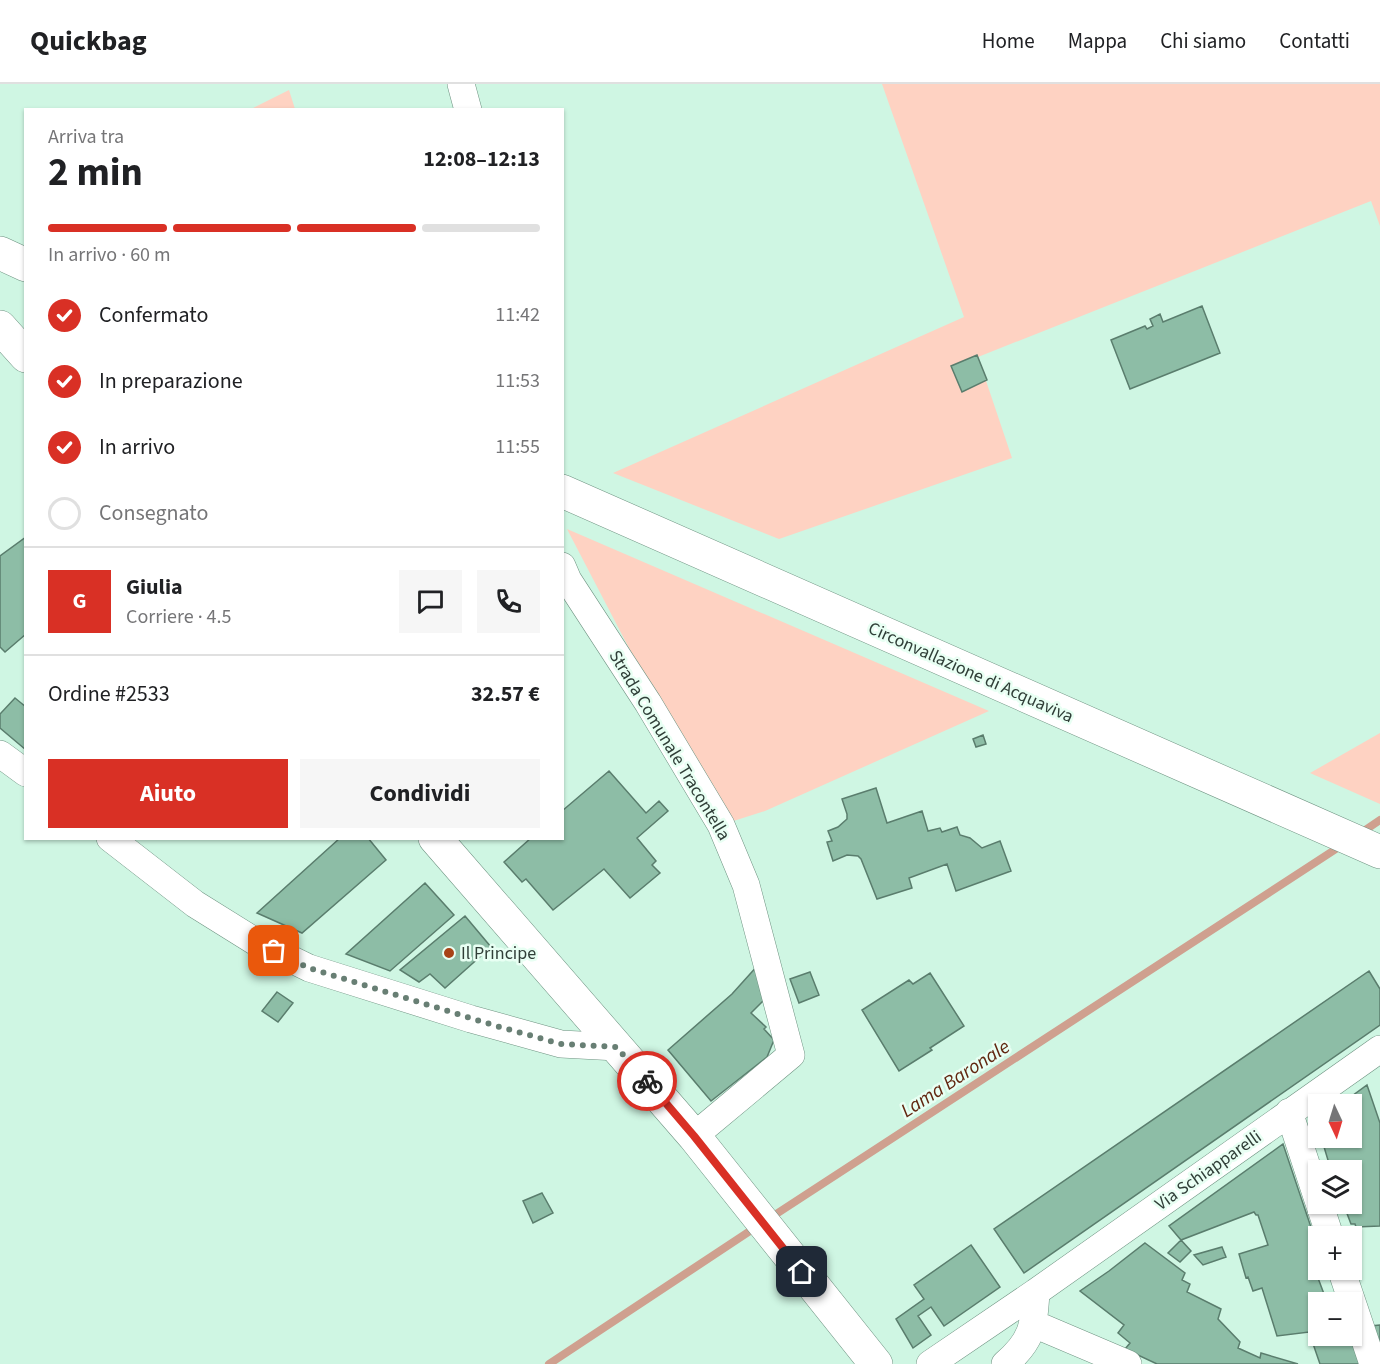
<!DOCTYPE html>
<html lang="it">
<head>
<meta charset="utf-8">
<style>
	:root { --surface:#fff; --page:#f6f6f6; --text:#202124; --muted:#757577; --line:#e0e0e0; --accent:#d93025 }
	body { margin:0; font-family:"Source Sans 3",sans-serif; background:var(--page); color:var(--text); height:100vh; display:flex; flex-direction:column; font-size:22px; white-space:nowrap }
	* { box-sizing:border-box; margin:0 }
	p { font-size:20px; color:var(--muted) }
	.icon { flex:none; width:33px; height:33px; fill:none; stroke:currentColor; stroke-width:2; stroke-linecap:round; stroke-linejoin:round }
	.map { position:relative; flex:1; overflow:hidden }
	.details { position:absolute; left:24px; top:24px; width:540px; height:732px; display:flex; flex-direction:column; background:var(--surface); border-radius:0px; box-shadow:0 2px 4px #0004 }
	.details>* { flex:none }
	.needle { width:39px; rotate:176deg }
	.controls { position:absolute; left:1308px; top:1010px; display:grid; gap:12px }
	.controls a { display:grid; place-items:center; width:54px; height:54px; border-radius:0px; background:var(--surface); box-shadow:0 2px 4px #0004; font-size:30px }
	.pin { position:absolute; display:grid; place-items:center; width:51px; height:51px; color:#fff; margin:-26px; border-radius:12px; box-shadow:0 3px 9px #0006 }
	.courier { position:absolute; display:grid; place-items:center; width:60px; height:60px; margin:-30px; border:4px solid #d93025; border-radius:50%; background:#fff; color:#222; box-shadow:0 2px 8px #0007 }
	.overview em { font-style:normal; font-weight:700 }
	.overview div { display:flex; flex-direction:column-reverse }
	.overview { display:flex; align-items:center; justify-content:space-between; height:102px; padding:0 24px }
	h1 { font-size:39px; font-weight:700; line-height:45px }
	.bar { display:grid; grid-template-columns:repeat(4,1fr); gap:9px 6px; align-content:center; height:72px; padding:0 24px }
	.bar i { height:8px; border-radius:4px; background:var(--line) }
	.bar .selected { background:var(--accent) }
	.bar p { grid-column:span 4 }
	.line { display:flex; align-items:center; gap:15px; padding:0 24px; border-top:2px solid var(--line) }
	.line div { flex:1 }
	.round { display:grid; place-items:center; flex:none; width:63px; height:63px; border-radius:0px; background:var(--page) }
	ol { padding:0 24px; list-style:none }
	li { display:flex; align-items:center; gap:18px; height:66px }
	li p { margin-inline-start:auto }
	li .icon { padding:6px; border-radius:50%; background:var(--accent); color:#fff; stroke-width:4 }
	li:last-child { color:var(--muted) }
	li i { width:33px; height:33px; border:3px solid var(--line); border-radius:50% }
	.button { display:flex; gap:12px; margin-top:auto; padding:12px 24px }
	.button a { flex:1; height:69px; border-radius:0px; background:var(--accent); color:#fff; font-size:24px; font-weight:700; line-height:69px; text-align:center }
	.button a+a { background:var(--page); color:var(--text) }
	header { display:flex; align-items:center; gap:36px; box-sizing:border-box; height:84px; padding:0 30px; background:var(--surface); border-bottom:2px solid var(--line) }
	header strong { font-size:28px }
	nav { display:flex; gap:33px; margin-inline-start:auto; font-size:21px }
	.map>svg:first-child { display:block }
</style>
</head>
<body>
<header>
<strong>Quickbag</strong>
<nav><a>Home</a><a>Mappa</a><a>Chi siamo</a><a>Contatti</a></nav>
</header>
<div class="map">
<svg width="1380" height="1280" viewBox="0 0 1380 1280">
	<rect width="100%" height="100%" fill="#cff6e3"/>
	<path fill="#fed2c2" d="M882,0H1380V142L1371,117L978,273L1012,374L779,455L613,389L964,233Z
		M289,6L295,25H251Z
		M567,445L989,627L765,727L721,741Z
		M1380,649V720L1310,689Z"/>
	<g fill="none" stroke-linecap="round" stroke-linejoin="round">
		<path stroke="#cfa08f" stroke-width="8" d="M1358,751L1380,736
			M767,1136L1342,761
			M549,1280L756,1143"/>
	</g>
	<path fill="#8dbda6" stroke="#5a7d6d" stroke-width="1.5" d="M1202,222L1220,269L1130,305L1111,256L1145,242L1147,245L1153,242L1150,235L1160,230L1163,238Z
		M977,271L987,296L962,308L951,282Z
		M26,453V550L5,568L0,563V472Z
		M15,614L26,623V666L0,644V630Z
		M983,651L986,660L976,663L973,655Z
		M609,687L646,729L659,717L668,727L637,754L656,777L652,781L660,789L630,814L604,785L553,826L526,795L522,798L504,778L531,754H562V727Z
		M876,704L887,739L922,727L928,747L940,744L942,748L957,743L960,751L970,754L982,764L1000,757L1011,787L956,807L947,780L909,794L912,804L877,815L861,775L858,772L847,771L833,777L827,758L832,757L828,747L838,743L847,735V730L842,715Z
		M340,754H368L386,776L302,849L257,829Z
		M425,799L454,831L390,887L346,870Z
		M465,832L491,863L445,904L430,890L419,898L400,886Z
		M759,880L768,912L751,929L766,943L764,945L774,956L767,973L711,1017L668,966L732,910Z
		M1369,887L1380,905V941L1024,1189L994,1145Z
		M810,888L819,911L799,919L790,895Z
		M930,889L964,942L930,964L932,966L899,987L862,926L909,896L913,900Z
		M277,908L293,919L278,938L262,927Z
		M1367,1001L1380,1039V1142L1356,1143L1355,1140H1351L1343,1119H1352V1086H1331L1321,1053H1352V1020H1341Z
		M1283,1060L1318,1164V1185L1315,1186L1327,1218H1318V1251H1352L1363,1280H1320L1309,1248L1277,1252L1262,1204L1253,1207L1248,1193L1246,1194L1239,1170L1268,1161L1258,1131H1256L1254,1128L1181,1156L1169,1142Z
		M542,1109L553,1129L533,1139L523,1117Z
		M1181,1156L1191,1167L1180,1178L1168,1169Z
		M1145,1159L1185,1189L1182,1196L1190,1200L1187,1208L1221,1225L1218,1235L1240,1258L1238,1264L1260,1274L1261,1269L1298,1280H1157L1125,1265L1130,1259L1118,1249L1124,1241L1080,1207L1109,1187Z
		M971,1161L1000,1203L944,1242L931,1223L918,1232L931,1251L913,1264L896,1235L924,1215L914,1201Z
		M1222,1163L1226,1173L1203,1181L1194,1171Z
		M1380,1241V1270L1371,1242Z"/>
	<g fill="none" stroke-linecap="round" stroke-linejoin="round">
		<defs>
			<path id="street" d="M461,0L468,26
				M562,482L568,496L648,619L721,741L746,801L791,971L694,1052
				M0,670L26,689
				M110,754L195,820L256,858L309,884L471,935L561,960L617,963
				M1289,1028L1318,1116
				M1319,1119L1330,1152
				M1341,1185L1373,1280
				M1036,1208L1380,965
				M1034,1240L1128,1280
				M930,1280L1036,1208C1034,1242 1032,1257 1005,1280"/>
			<path id="secondary" d="M0,169L26,181
				M0,243L26,272
				M562,407L1380,768
				M435,754L694,1052L876,1280"/>
		</defs>
		<use href="#street" stroke="#6f9382" stroke-width="28"/>
		<use href="#secondary" stroke="#6f9382" stroke-width="34"/>
		<use href="#street" stroke="#fff" stroke-width="27"/>
		<use href="#secondary" stroke="#fff" stroke-width="33"/>
	</g>
	<g fill="none" stroke-linecap="round" stroke-linejoin="round">
		<path stroke="#687f74" stroke-width="6" stroke-dasharray="0 10.8" d="M274,867L309,884L493,941L561,960L616,963L647,997"/>
		<path stroke="#d93025" stroke-width="8" d="M647,997L694,1052L802,1188"/>
	</g>
	<circle fill="#a84317" stroke="#e8fff3" stroke-width="2" cx="449" cy="869" r="6"/>
	<g text-anchor="middle" stroke-width="5" stroke-linejoin="round" paint-order="stroke">
		<g font-size="18" fill="#303f38" stroke="#e8fff3">
			<text transform="translate(971 588) rotate(24)" y="6">Circonvallazione di Acquaviva</text>
			<text transform="translate(670 661) rotate(59)" y="6">Strada Comunale Tracontella</text>
			<text transform="translate(1208 1086) rotate(-35)" y="6">Via Schiapparelli</text>
		</g>
		<g font-size="18" fill="#303f38" stroke="#e8fff3" text-anchor="start">
			<text x="461" y="875">Il Principe</text>
		</g>
		<g font-size="20" font-style="italic" fill="#612710" stroke="#e8fff3">
			<text transform="translate(955 994) rotate(-33)" y="7">Lama Baronale</text>
		</g>
	</g>
</svg>
<div class="controls">
<a><svg class="needle" viewBox="-14 -14 28 28"><path d="M0-13l5 13h-10z" fill="#e53935"/><path d="M0 13l5-13h-10z" fill="#757577"/></svg></a>
<a><svg class="icon" aria-label="layers" viewBox="0 0 24 24"><path d="M12 4l9 5-9 5-9-5zM3 14l9 5 9-5"/></svg></a>
<a>+</a>
<a>−</a>
</div>
<div class="pin" style="left:274px;top:867px;background:#ea580c"><svg class="icon" aria-label="bag" viewBox="0 0 24 24"><path d="M5 8h14l-1 12H6zM9 8a3 3 0 0 1 6 0"/></svg></div>
<div class="pin" style="left:802px;top:1188px;background:#1f2937"><svg class="icon" aria-label="home" viewBox="0 0 24 24"><path d="M3 11l9-7 9 7M6 9v11h12V9"/></svg></div>
<div class="courier" style="left:647px;top:997px"><svg class="icon" aria-label="bike" viewBox="0 0 24 24"><circle cx="6" cy="16" r="4"/><circle cx="18" cy="16" r="4"/><path d="M6 16l4-8h5l3 8M10 8l3 8H6M13 5h3"/></svg></div>
<section class="details">
<div class="overview"><div><h1>2 min</h1><p>Arriva tra</p></div><em>12:08–12:13</em></div>
<div class="bar"><i class="selected"></i><i class="selected"></i><i class="selected"></i><i></i><p>In arrivo · 60 m</p></div>
<ol>
<li><svg class="icon" aria-label="check" viewBox="0 0 24 24"><path d="M5 12l5 5 9-10"/></svg>Confermato<p>11:42</p></li>
<li><svg class="icon" aria-label="check" viewBox="0 0 24 24"><path d="M5 12l5 5 9-10"/></svg>In preparazione<p>11:53</p></li>
<li><svg class="icon" aria-label="check" viewBox="0 0 24 24"><path d="M5 12l5 5 9-10"/></svg>In arrivo<p>11:55</p></li>
<li><i></i>Consegnato</li>
</ol>
<div class="line" style="height:108px"><b class="round" style="background:var(--accent);color:#fff">G</b><div><b>Giulia</b><p>Corriere · 4.5</p></div><a class="round"><svg class="icon" aria-label="chat" viewBox="0 0 24 24"><path d="M4 5h16v11H9l-5 4z"/></svg></a><a class="round"><svg class="icon" aria-label="phone" viewBox="0 0 24 24"><path d="M5 4h4l2 5-3 2q2 4 5 5l2-3 5 2v4C11 20 4 13 5 4z"/></svg></a></div>
<div class="line" style="height:78px"><div>Ordine #2533</div><b>32.57 €</b></div>
<div class="button"><a>Aiuto</a><a>Condividi</a></div>
</section>
</div>
</body>
</html>
